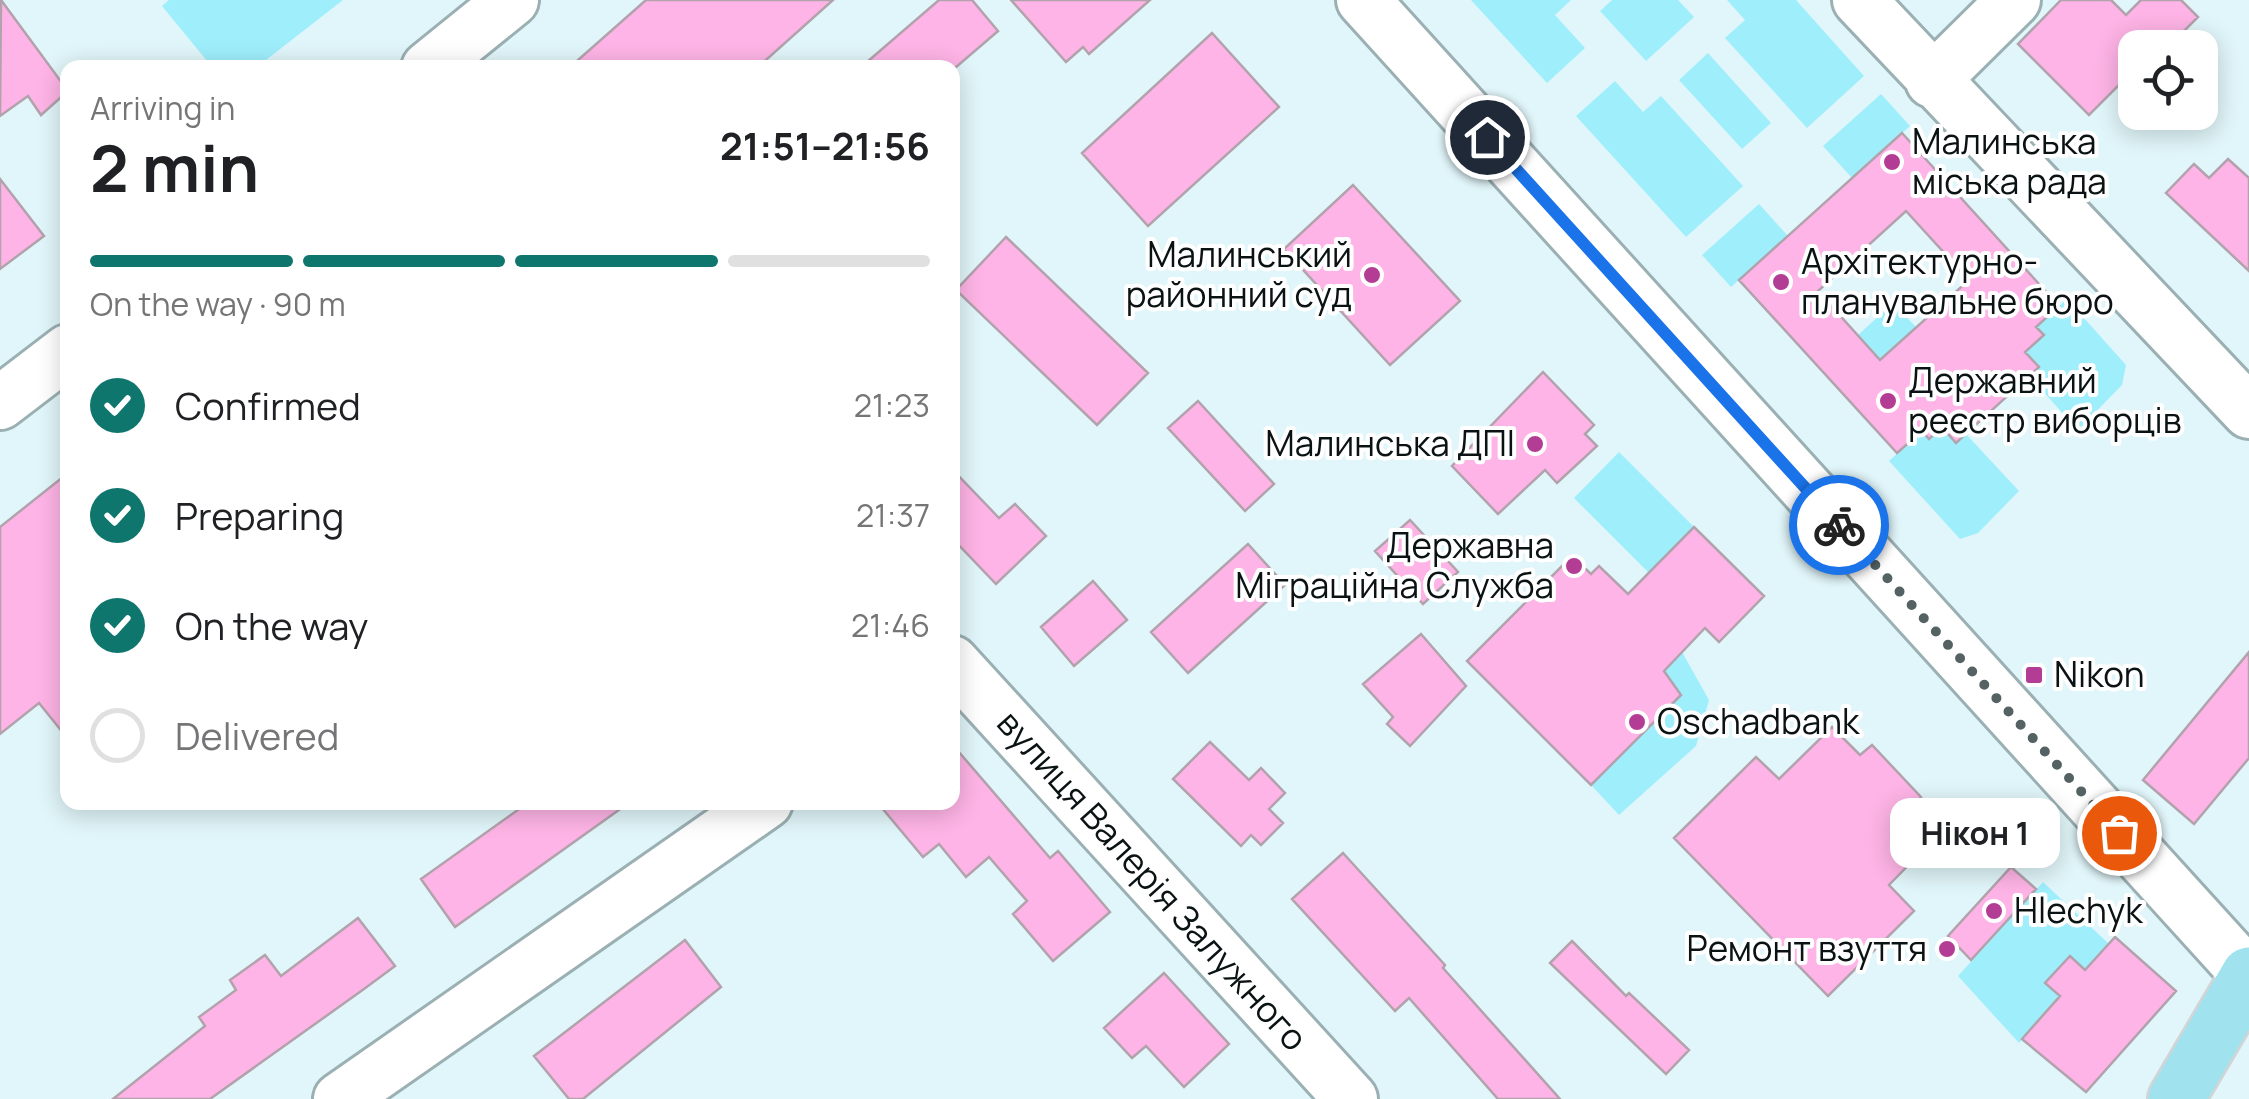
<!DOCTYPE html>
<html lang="en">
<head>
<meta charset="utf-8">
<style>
	:root { --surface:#fff; --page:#f6f6f6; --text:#202124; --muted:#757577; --line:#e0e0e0; --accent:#0f766e }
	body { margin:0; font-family:Manrope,sans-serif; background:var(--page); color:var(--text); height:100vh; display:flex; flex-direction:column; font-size:38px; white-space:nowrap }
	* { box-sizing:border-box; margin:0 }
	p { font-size:32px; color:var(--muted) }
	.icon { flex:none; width:55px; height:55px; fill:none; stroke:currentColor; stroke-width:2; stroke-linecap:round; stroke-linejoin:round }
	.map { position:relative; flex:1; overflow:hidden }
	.details { position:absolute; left:60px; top:60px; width:900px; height:750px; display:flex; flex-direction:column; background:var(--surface); border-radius:20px; box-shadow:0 5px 25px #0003 }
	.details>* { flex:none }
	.controls { position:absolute; left:2118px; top:30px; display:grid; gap:20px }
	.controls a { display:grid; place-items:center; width:100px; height:100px; border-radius:20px; background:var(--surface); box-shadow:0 5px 25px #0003; font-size:50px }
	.pin { position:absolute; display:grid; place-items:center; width:85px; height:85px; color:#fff; margin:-42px; border:5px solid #fff; border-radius:50%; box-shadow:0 2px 10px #0007 }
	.courier { position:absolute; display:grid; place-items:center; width:100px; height:100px; margin:-50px; border:8px solid #1a73e8; border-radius:50%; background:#fff; color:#222; box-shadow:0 2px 12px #0007 }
	.bubble { position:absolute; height:70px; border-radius:20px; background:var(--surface); box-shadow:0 5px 25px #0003; font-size:32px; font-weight:700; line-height:70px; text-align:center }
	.headline em { font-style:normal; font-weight:700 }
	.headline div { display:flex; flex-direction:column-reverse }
	.headline { display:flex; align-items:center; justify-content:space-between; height:170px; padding:0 30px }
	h1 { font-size:65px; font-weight:700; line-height:75px }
	.bar { display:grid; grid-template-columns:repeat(4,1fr); gap:15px 10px; align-content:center; height:120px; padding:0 30px }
	.bar i { height:12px; border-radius:8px; background:var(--line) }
	.bar .active { background:var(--accent) }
	.bar p { grid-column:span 4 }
	ol { padding:0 30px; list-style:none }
	li { display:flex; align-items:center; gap:30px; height:110px }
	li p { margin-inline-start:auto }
	li .icon { padding:10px; border-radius:50%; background:var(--accent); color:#fff; stroke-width:4 }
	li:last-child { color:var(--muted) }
	li i { width:55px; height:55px; border:5px solid var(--line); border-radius:50% }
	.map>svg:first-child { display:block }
</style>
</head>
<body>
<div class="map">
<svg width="2249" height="1099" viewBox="0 0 2249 1099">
	<rect width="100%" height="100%" fill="#e1f6fa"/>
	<path fill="#9feefc" d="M169,0H343L257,67H212L162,6Z
		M1471,0H1571L1555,15L1585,48L1547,83Z
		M1612,0H1678L1694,17L1646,61L1600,11Z
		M1727,0H1796L1864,76L1807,128L1725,38L1745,20Z
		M1708,53L1771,123L1742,149L1679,80Z
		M1615,81L1643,112L1661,96L1743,186L1686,237L1576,116Z
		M1881,94L1910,126L1852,178L1823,146Z
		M1759,204L1788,236L1731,287L1702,255Z
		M2067,299L2126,365L2122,385L2078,430L2029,376L2038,367L2025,352L2043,336L2036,327Z
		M1893,303L1916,327L1880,360L1858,335Z
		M1942,427L1956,442L1966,434L2019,491L1978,533L1960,539L1889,461L1922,431L1929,439Z
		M1619,452L1694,527L1649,573L1574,498Z
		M1682,652L1709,700L1696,746L1619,815L1591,785L1681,695L1664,671Z
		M2043,882L2109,944L2085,970L2071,957L2046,983L2060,996L2019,1043L1958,976Z"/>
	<path fill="#feb4e6" stroke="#b2a2ac" stroke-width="2.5" fill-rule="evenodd" d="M1,0L68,91L41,115L28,96L0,116Z
		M646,0H833L757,68H569Z
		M939,0H972L998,31L955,68H860Z
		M1011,0H1150L1089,54L1083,47L1066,62Z
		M2061,0H2111L2126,15L2141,0H2181L2198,17L2167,48H2135V69L2089,115L2018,44Z
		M1212,33L1279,107L1148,226L1082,153Z
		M1902,133L2059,306L2036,327L2044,335L2025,352L2039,367L1956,443L1942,427L1929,439L1922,431L1897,453L1739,280ZM1906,211L1969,280L1880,360L1818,291Z
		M2228,159L2249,178V271L2166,193L2194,164L2209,178Z
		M0,179L44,236L0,269Z
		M1353,185L1460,301L1390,365L1284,249Z
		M1006,237L1148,373L1097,425L956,290Z
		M1543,372L1594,425L1585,434L1597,446L1557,483L1545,470L1498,514L1452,466Z
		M1198,401L1274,484L1245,511L1168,428Z
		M952,469L999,518L1015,504L1046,536L996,584L952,538Z
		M68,473V739L39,703L0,734V527Z
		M1410,520L1458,572L1423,604L1375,551Z
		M1694,527L1764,596L1719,642L1705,628L1664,671L1681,695L1591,785L1467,661L1572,556L1591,574L1599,566L1628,594Z
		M1248,544L1285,585L1188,673L1151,632Z
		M1093,581L1127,620L1074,666L1041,627Z
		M1421,634L1466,686L1410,746L1387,724L1393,717L1363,684Z
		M2249,652V758L2194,824L2143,780Z
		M1832,727L1860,755L1872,745L1921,797L1913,807L1938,835L1889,885L1914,911L1828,996L1674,838L1756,757L1779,779Z
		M1210,742L1249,780L1261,768L1285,793L1269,809L1283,823L1261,845L1251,835L1241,846L1173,779Z
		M952,744L1050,858L1058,851L1110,912L1053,961L1013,914L1027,901L989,857L966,877L939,844L923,857L877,802H952Z
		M529,802H630L455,927L421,879Z
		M1343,853L1445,965L1443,968L1560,1099H1498L1409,998L1395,1011L1292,899Z
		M2011,867L2036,889L1971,960L1948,936Z
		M358,918L395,966L364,989L210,1099H113L205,1026L199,1017L236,990L230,980L265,955L281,976Z
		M2115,937L2176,991L2086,1092L2022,1039L2060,996L2045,983L2070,956L2085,970Z
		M685,940L721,987L583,1099H569L534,1056Z
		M1572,941L1626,996L1629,993L1689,1050L1666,1074L1550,963Z
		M1164,973L1229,1044L1184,1087L1146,1046L1132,1058L1104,1028Z"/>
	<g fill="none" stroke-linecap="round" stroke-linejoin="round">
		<defs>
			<path id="minor" d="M1363,0L2249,976
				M1859,0L2249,412
				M428,68L512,0
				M1932,81L2014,0
				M0,403L68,351
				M952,662L1351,1099
				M340,1099L766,802"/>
			<path id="major" d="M2176,1099L2249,975"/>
		</defs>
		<use href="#minor" stroke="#9bb0b3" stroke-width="58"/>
		<use href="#major" stroke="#d3d4d5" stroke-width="60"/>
		<use href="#minor" stroke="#fff" stroke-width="52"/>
		<use href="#major" stroke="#a0e2ed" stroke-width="55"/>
	</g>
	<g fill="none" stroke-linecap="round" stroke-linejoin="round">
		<path stroke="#556264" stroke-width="10" stroke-dasharray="0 18" d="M1839,525L2119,833"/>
		<path stroke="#1a73e8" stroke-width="12" d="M1487,137L1839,525"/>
	</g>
	<g fill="#b33d94" stroke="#fff" stroke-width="4">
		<circle cx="1892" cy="162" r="10"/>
		<circle cx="1372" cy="275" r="10"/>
		<circle cx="1781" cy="282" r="10"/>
		<circle cx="1888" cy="401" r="10"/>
		<circle cx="1535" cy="444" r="10"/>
		<circle cx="1574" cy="566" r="10"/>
		<rect x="2024" y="665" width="20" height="20" rx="5"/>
		<circle cx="1637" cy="722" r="10"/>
		<circle cx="1994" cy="911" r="10"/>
		<circle cx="1947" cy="949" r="10"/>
	</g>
	<g text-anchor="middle" stroke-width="8" stroke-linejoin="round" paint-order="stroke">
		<g font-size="35" fill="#0a1213" stroke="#fff" text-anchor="start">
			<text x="1912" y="154">Малинська<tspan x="1912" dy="40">міська рада</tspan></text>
			<text x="1352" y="267" text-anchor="end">Малинський<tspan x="1352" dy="40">районний суд</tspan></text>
			<text x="1801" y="274">Архітектурно-<tspan x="1801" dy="40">планувальне бюро</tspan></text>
			<text x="1908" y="393">Державний<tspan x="1908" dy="40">реєстр виборців</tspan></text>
			<text x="1515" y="456" text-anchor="end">Малинська ДПІ</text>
			<text x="1554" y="558" text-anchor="end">Державна<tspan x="1554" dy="40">Міграційна Служба</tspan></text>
			<text x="2054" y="687">Nikon</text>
			<text x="1657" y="734">Oschadbank</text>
			<text x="2014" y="923">Hlechyk</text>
			<text x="1927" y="961" text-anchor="end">Ремонт взуття</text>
		</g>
		<g font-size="35" fill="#0a1213" stroke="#fff">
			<text transform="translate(1152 881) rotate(48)" y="12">вулиця Валерія Залужного</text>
		</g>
	</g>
</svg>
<div class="controls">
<a><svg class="icon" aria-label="locate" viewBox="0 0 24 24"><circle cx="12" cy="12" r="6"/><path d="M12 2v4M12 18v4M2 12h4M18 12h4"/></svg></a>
</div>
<div class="pin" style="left:2119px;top:833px;background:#ea580c"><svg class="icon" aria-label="bag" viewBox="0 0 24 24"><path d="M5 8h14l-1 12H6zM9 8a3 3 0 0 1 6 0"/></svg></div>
<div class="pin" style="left:1487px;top:137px;background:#1f2937"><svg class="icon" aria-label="home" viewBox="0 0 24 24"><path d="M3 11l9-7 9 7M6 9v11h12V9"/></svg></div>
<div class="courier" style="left:1839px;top:525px"><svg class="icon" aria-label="bike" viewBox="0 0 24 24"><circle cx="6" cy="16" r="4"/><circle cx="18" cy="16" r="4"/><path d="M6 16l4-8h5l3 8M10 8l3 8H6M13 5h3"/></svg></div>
<div class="bubble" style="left:1890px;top:798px;width:170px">Нікон 1</div>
<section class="details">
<div class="headline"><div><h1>2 min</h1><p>Arriving in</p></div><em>21:51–21:56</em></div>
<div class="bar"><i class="active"></i><i class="active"></i><i class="active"></i><i></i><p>On the way · 90 m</p></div>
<ol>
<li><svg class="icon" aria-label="check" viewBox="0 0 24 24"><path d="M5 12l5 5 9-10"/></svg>Confirmed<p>21:23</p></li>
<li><svg class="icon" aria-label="check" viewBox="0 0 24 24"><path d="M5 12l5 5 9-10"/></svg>Preparing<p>21:37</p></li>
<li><svg class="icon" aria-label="check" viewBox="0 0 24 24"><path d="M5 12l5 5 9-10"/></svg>On the way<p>21:46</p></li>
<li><i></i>Delivered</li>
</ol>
</section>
</div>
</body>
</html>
